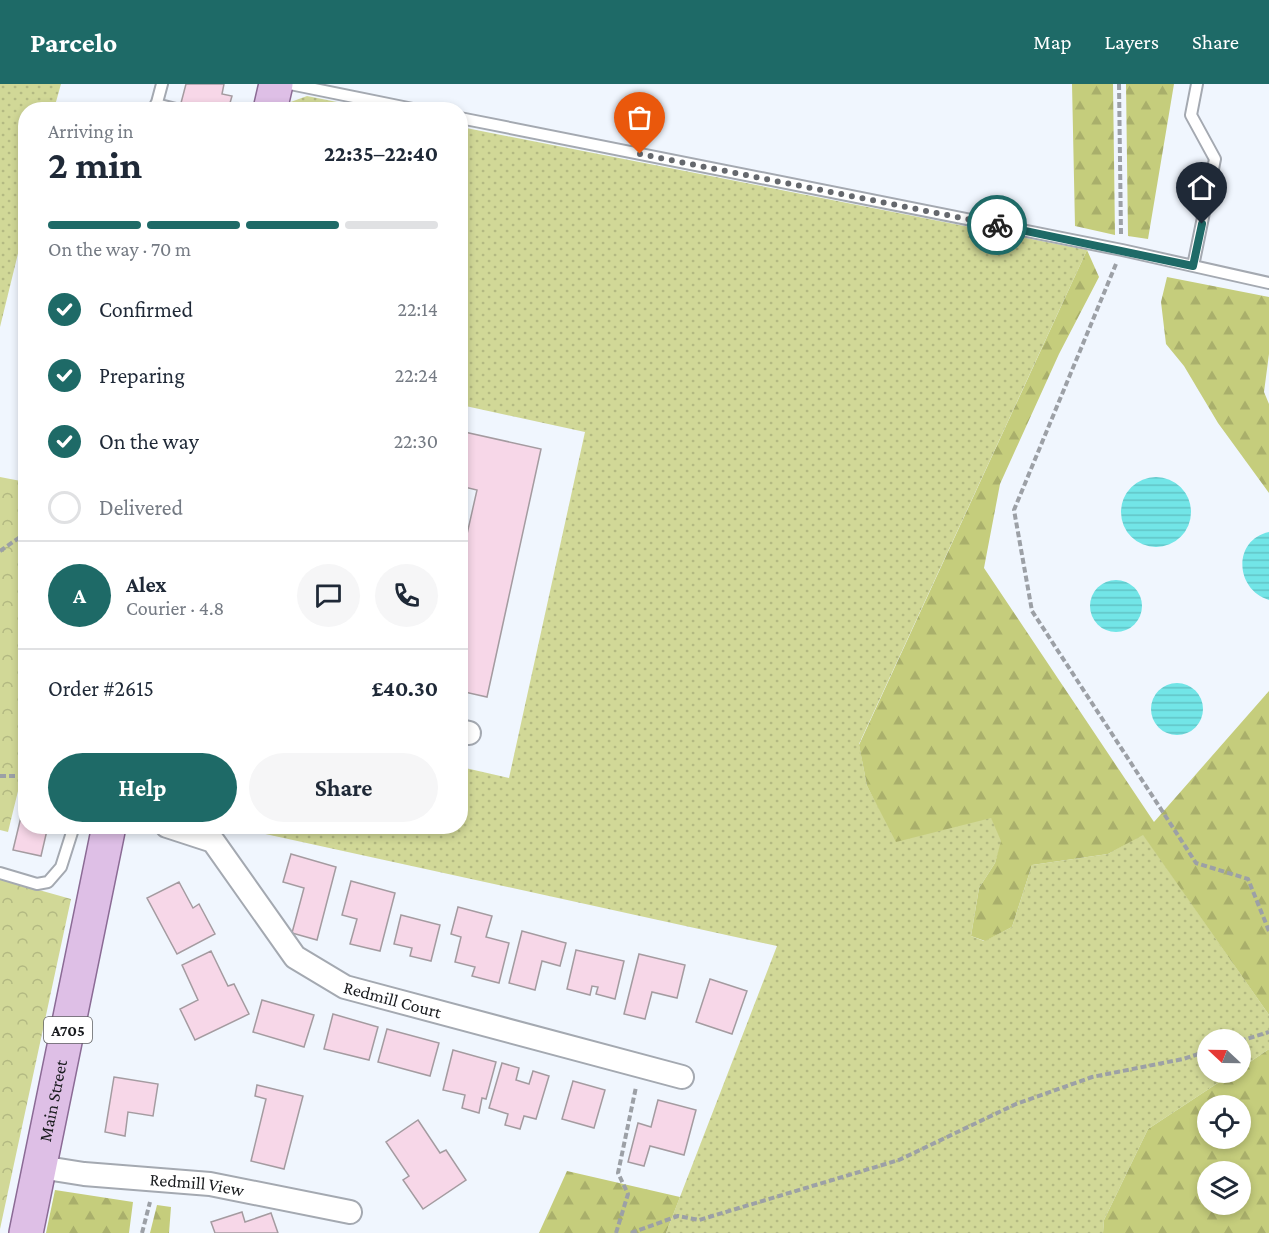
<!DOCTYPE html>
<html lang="en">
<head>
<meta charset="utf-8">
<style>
	:root { --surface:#fff; --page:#f6f6f7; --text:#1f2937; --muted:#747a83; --line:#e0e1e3; --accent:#1e6a67 }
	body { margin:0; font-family:"Crimson Pro",serif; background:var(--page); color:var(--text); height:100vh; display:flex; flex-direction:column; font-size:22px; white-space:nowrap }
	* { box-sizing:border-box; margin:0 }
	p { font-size:20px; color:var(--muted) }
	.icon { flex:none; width:33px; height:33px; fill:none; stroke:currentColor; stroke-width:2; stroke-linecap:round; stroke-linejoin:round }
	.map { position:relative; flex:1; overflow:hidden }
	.sheet { position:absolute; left:18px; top:18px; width:450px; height:732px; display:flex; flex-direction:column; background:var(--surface); border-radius:24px; box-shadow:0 3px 9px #0003 }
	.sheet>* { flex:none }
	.needle { width:39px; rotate:292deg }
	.tools { position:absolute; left:1197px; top:945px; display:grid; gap:12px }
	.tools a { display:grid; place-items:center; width:54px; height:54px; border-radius:50%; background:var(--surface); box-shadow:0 3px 9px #0003; font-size:30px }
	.pin { position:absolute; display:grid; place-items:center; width:51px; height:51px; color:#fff; margin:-62px -26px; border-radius:50% 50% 50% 0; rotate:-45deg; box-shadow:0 0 6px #0007 }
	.pin .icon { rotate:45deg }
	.courier { position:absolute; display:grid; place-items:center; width:60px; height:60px; margin:-30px; border:4px solid #1e6a67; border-radius:50%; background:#fff; color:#222; box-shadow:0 2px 8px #0007 }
	.headline em { font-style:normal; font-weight:700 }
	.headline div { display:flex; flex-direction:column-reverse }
	.headline { display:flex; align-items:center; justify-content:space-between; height:102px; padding:0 30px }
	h1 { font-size:39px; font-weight:700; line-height:45px }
	.bar { display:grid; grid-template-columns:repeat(4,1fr); gap:9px 6px; align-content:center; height:72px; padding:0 30px }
	.bar i { height:8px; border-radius:4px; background:var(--line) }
	.bar .active { background:var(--accent) }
	.bar p { grid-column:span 4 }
	.line { display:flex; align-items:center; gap:15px; padding:0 30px; border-top:2px solid var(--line) }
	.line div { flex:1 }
	.round { display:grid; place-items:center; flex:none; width:63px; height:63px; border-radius:32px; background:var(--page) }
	ol { padding:0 30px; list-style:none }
	li { display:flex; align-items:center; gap:18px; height:66px }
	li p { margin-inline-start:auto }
	li .icon { padding:6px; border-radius:50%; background:var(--accent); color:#fff; stroke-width:4 }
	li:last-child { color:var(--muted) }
	li i { width:33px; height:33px; border:3px solid var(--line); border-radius:50% }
	.action { display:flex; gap:12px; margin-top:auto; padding:12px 30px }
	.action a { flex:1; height:69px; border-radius:36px; background:var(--accent); color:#fff; font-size:24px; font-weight:700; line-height:69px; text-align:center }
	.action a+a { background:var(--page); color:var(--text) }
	header { display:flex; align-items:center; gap:36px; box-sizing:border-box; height:84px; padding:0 30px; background:var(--accent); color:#fff }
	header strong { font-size:28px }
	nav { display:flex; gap:33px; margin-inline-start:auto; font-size:21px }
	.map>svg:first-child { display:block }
</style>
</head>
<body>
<header>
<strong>Parcelo</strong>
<nav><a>Map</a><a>Layers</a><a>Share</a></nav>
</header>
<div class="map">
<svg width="1269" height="1149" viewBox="0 0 1269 1149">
	<defs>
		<pattern id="grass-dots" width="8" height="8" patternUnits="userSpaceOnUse" patternTransform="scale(1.5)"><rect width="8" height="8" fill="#d1d897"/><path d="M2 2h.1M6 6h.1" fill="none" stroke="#b3b982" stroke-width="1.8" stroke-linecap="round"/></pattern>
		<pattern id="forest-firs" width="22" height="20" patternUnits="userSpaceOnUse" patternTransform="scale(1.5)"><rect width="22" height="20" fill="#c5cd7c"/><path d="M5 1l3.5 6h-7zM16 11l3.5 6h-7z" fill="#a9af6b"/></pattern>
		<pattern id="park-crowns" width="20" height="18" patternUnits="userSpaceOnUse" patternTransform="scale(1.5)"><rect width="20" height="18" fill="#d1d897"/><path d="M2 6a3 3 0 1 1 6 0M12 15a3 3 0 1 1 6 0" fill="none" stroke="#b3b982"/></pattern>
		<pattern id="water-rules" width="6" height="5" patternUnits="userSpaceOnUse" patternTransform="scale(1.5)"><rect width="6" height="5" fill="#72e5e7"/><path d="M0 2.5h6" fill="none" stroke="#62c4c6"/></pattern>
	</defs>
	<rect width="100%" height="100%" fill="#f0f6fe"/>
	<path fill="url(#grass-dots)" d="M0,0H61L54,25L26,26L25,141L0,243Z
		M307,12L372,25L286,26L288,19Z
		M461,43L1087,166L859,660L867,702L897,757L991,733L1002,757L995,779L979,804L971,852L984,857L1012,843L1032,781L1108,770L1143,750L1269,931V965L1241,984L1240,956H1208V988L1233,989L1148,1045L1104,1136L1103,1149H666L777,862L252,747L254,742H460L461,683L509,694L585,348L461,321Z"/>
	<path fill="url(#forest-firs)" fill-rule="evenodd" d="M1072,0H1113L1115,151L1075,142Z
		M1126,0H1174L1148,155L1128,152Z
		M1087,166L1099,193L1059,270L1000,400L984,484L1154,738L1269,607V931L1143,751L1108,770L1032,781L1012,843L985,857L971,852L979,804L995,779L1001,757L991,734L896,758L867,702L859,661Z
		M1167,193L1269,213V270L1264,308L1269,320V409L1218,339L1184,282L1166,260L1161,218Z
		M1269,965V1149H1103L1104,1136L1148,1045L1233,989L1240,988L1241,984ZM1208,1022H1240V1054H1208ZM1208,1088H1240V1120H1208Z
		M567,1087L680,1113L666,1149H539Z
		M55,1106L133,1118L129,1149H46Z
		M157,1121L171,1123L169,1149H150Z"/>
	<path fill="url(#park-crowns)" d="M0,393L26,398V704L19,703L8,748L0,746Z
		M0,795L71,815L0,1145Z"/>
	<path fill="url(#water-rules)" d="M1121 428a35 35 0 1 1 70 0a35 35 0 1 1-70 0Z
		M1269,448V516C1235,506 1232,456 1269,448Z
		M1090 522a26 26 0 1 1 52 0a26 26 0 1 1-52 0Z
		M1151 625a26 26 0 1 1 52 0a26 26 0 1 1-52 0Z"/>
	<path fill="#f7d7e8" stroke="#a49ba0" stroke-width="1.5" d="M186,0H224L222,10L232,12L228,26H208L181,19Z
		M460,347L541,365L487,613L460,607V481L477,406L460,402Z
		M26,712V742H48L41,772L13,766Z
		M291,770L336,783L317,856L292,849L304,804L283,798Z
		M351,797L395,809L380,867L350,860L357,835L342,831Z
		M179,798L193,824L199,820L215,850L177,870L147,814Z
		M458,823L492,832L486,853L509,859L499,899L472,892L475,883L455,878L461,853L451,850Z
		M401,831L440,841L431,877L410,872L412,864L394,860Z
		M522,847L566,859L560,882L542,877L535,906L509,899Z
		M576,866L624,877L615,915L596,910L598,903L592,902L590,911L567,905Z
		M211,867L228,902L234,900L249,930L195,956L180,925L198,916L182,881Z
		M639,870L685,881L677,914L652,908L645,935L624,930Z
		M710,895L747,907L732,950L696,938Z
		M262,916L314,931L304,963L253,948Z
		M333,930L378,943L369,976L324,965Z
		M387,945L439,959L430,992L378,978Z
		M453,966L496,978L486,1015L482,1014L479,1029L462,1024L465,1011L443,1006Z
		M502,979L519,984L516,996L529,1000L533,987L549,992L536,1035L524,1032L520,1045L505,1041L508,1030L489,1024Z
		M114,993L158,1000L153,1032L128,1028L125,1052L105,1048Z
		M573,997L605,1006L594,1044L562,1035Z
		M257,1001L303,1012L284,1085L251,1077L266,1015L255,1012Z
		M658,1016L696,1026L684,1071L650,1062L644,1082L628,1078L638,1039L651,1043Z
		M418,1036L440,1069L446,1066L466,1096L423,1125L403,1096L409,1092L386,1058Z
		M242,1128L245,1138L271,1129L278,1149H215L211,1138Z"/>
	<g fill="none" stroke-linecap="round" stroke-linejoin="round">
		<defs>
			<path id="service" d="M290,0L418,26
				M156,20L180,26
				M155,26L162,0
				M460,34L1122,166L1269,199
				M1193,182L1215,75L1191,31L1197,0
				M0,789L37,800L48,798L61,783L74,742"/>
			<g id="minor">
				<path d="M460,647L469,649"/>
				<path id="s1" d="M167,742L213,757L295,873L345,903L682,993"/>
				<path id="s2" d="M40,1083L84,1090L210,1100L350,1128"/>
			</g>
			<g id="primary">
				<path d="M270,26L276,0"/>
				<path id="s3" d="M26,1149L109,742"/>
			</g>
		</defs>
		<use href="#service" stroke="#a4a9b1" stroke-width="14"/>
		<use href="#minor" stroke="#a4a9b1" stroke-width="26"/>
		<use href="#primary" stroke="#8b6b95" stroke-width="36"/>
		<path stroke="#9ca0a6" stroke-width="4" stroke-dasharray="6 3" stroke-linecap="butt" d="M1119,0L1121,150
			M1116,180L1014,426L1032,527L1196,779L1248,795L1269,847
			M0,467L26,449
			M0,692H26
			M1240,957L1269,948
			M142,1149L150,1118
			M616,1149L628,1110L618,1089L636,1003
			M631,1149L678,1132L699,1136L899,1076L1016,1020L1092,993L1183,975L1208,967"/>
		<use href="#service" stroke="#fff" stroke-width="10"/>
		<use href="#minor" stroke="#fff" stroke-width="22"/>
		<use href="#primary" stroke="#debfe6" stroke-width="33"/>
	</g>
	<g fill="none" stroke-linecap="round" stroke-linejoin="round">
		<path stroke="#65686d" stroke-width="6" stroke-dasharray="0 10.8" d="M640,70L997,141"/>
		<path stroke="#1e6a67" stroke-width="8" d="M997,141L1193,182L1202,140"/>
	</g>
	<g text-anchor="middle" stroke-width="4.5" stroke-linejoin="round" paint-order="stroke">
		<rect fill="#fff" stroke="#5f6062" stroke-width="1.5" x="44" y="933" width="48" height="26" rx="4.5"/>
		<g font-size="16" font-weight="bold" fill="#1a1c1f">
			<text x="68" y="952">A705</text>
		</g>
		<g font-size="18" fill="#1a1c1f" stroke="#fff">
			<text dy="6" stroke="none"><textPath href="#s1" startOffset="298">Redmill Court</textPath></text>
			<text dy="6" stroke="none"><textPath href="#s3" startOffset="135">Main Street</textPath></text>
			<text dy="6" stroke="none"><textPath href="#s2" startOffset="158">Redmill View</textPath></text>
		</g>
	</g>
</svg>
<div class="tools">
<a><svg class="needle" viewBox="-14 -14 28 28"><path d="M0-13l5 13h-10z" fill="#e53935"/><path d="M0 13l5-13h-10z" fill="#747a83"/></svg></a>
<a><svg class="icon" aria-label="locate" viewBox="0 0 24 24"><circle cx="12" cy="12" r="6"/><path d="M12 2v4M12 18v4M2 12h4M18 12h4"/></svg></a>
<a><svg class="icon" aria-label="layers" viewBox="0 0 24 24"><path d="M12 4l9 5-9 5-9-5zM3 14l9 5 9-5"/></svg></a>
</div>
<div class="pin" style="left:640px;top:70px;background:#ea580c"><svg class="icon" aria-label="bag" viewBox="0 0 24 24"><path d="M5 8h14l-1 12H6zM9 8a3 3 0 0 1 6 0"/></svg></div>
<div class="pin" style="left:1202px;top:140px;background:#1f2937"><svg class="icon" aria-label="home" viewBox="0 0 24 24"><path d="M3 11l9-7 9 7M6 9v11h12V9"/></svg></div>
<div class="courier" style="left:997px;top:141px"><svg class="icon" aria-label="bike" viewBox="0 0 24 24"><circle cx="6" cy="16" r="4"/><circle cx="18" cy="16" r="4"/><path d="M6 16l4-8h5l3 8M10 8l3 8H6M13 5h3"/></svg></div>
<section class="sheet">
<div class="headline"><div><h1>2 min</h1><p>Arriving in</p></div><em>22:35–22:40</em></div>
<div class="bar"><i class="active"></i><i class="active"></i><i class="active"></i><i></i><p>On the way · 70 m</p></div>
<ol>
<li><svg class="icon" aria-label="check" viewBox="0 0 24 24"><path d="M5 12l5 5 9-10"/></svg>Confirmed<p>22:14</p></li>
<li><svg class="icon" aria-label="check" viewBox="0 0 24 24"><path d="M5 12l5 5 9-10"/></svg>Preparing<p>22:24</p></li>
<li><svg class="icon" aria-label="check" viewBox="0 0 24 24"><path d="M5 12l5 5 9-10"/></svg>On the way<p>22:30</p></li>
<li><i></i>Delivered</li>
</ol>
<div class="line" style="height:108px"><b class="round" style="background:var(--accent);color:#fff">A</b><div><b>Alex</b><p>Courier · 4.8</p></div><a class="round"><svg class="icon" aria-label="chat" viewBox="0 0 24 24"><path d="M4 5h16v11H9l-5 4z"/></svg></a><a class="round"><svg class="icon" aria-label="phone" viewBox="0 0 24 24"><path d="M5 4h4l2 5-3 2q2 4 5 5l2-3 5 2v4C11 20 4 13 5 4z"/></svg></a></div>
<div class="line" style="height:78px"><div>Order #2615</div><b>£40.30</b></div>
<div class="action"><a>Help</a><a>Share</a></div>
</section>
</div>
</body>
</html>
